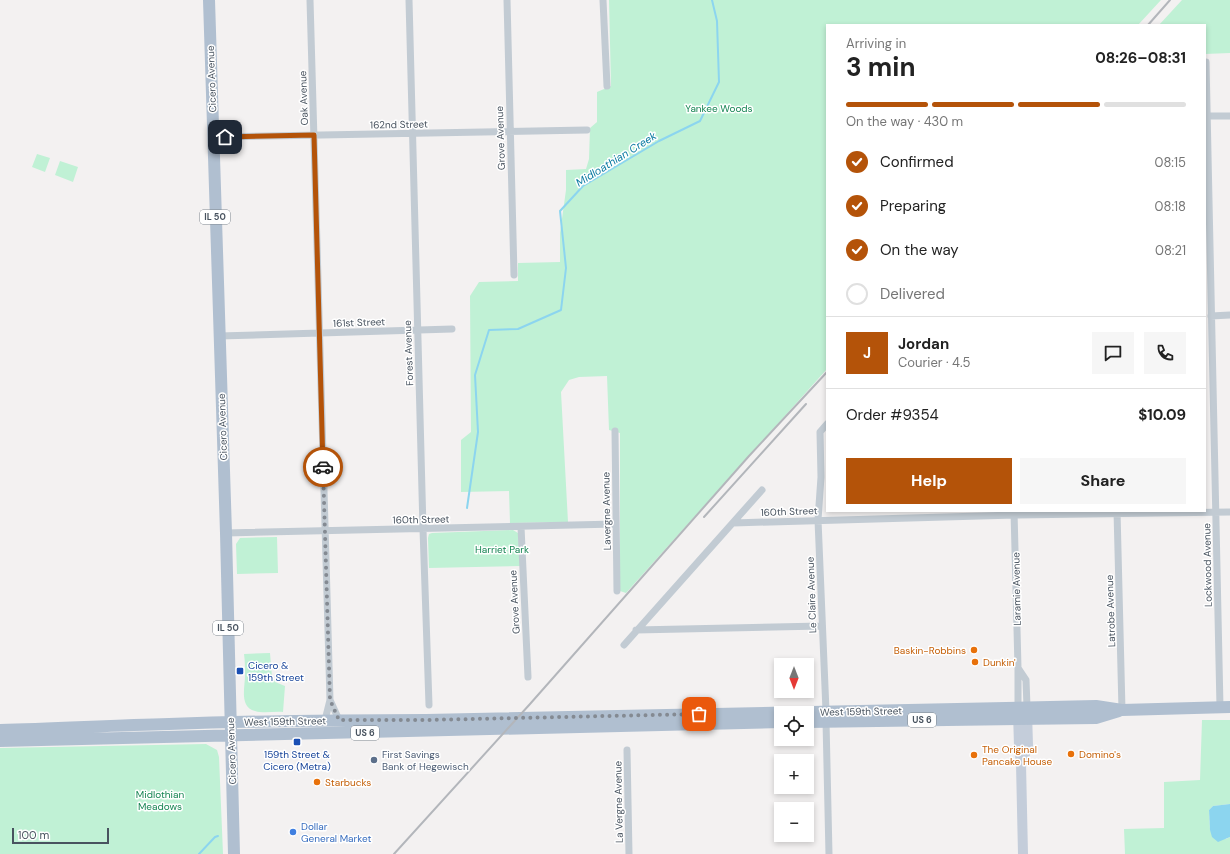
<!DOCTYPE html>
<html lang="en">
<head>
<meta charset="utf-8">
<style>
	:root { --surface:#fff; --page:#f6f6f6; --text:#222; --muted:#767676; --line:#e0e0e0; --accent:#b45309 }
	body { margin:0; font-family:"DM Sans",sans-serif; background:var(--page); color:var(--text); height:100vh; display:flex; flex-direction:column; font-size:15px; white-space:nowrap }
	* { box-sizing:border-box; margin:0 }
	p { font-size:13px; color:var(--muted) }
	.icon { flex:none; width:22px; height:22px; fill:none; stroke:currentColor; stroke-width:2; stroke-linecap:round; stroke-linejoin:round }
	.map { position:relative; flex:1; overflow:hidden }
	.sheet { position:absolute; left:826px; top:24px; width:380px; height:488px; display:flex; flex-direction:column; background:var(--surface); border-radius:0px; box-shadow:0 2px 6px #0003 }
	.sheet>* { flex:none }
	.needle { width:26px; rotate:180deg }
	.fabs { position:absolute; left:774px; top:658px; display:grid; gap:8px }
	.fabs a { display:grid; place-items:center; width:40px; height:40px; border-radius:0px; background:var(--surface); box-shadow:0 2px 6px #0003; font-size:20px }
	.scale { position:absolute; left:12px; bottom:10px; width:97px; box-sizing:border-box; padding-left:4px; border:2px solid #48535f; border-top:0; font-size:11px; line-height:14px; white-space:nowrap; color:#48535f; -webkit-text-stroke:3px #fff; paint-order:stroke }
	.pin { position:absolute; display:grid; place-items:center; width:34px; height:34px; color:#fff; margin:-17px; border-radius:8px; box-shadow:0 2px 6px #0006 }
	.courier { position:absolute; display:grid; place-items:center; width:40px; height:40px; margin:-20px; border:3px solid #b45309; border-radius:50%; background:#fff; color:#222; box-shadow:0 1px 5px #0007 }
	.headline em { font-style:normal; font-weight:700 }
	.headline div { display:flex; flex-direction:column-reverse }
	.headline { display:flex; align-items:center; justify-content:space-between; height:68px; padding:0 20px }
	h1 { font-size:26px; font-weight:700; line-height:30px }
	.bar { display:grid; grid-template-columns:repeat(4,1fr); gap:6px 4px; align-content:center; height:48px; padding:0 20px }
	.bar i { height:5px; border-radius:3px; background:var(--line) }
	.bar .selected { background:var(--accent) }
	.bar p { grid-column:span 4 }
	.line { display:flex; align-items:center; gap:10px; padding:0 20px; border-top:1px solid var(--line) }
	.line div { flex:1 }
	.round { display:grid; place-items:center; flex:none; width:42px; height:42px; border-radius:0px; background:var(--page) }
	ol { padding:0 20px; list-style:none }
	li { display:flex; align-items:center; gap:12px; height:44px }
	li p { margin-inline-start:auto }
	li .icon { padding:4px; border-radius:50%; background:var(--accent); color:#fff; stroke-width:4 }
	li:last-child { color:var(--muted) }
	li i { width:22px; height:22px; border:2px solid var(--line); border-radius:50% }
	.cta { display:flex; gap:8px; margin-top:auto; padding:8px 20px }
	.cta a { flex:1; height:46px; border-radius:0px; background:var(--accent); color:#fff; font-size:16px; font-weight:700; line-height:46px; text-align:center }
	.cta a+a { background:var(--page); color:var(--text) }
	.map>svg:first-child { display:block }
</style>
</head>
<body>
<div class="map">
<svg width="1230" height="854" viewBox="0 0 1230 854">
	<rect width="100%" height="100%" fill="#f3f1f1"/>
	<path fill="#c0f1d5" d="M609,0H1161L1138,25H827V369L626,593L620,591V433L609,430L607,376L579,377L569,380L561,392L568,522L510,523L509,491L461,492V440L471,432L470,296L479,282L518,281V263L560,262V233L566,190V170L586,169L589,159L590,128L597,122V92L611,86Z
		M1182,0H1230V53L1205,54V25H1159Z
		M37,154L50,158L45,172L32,167Z
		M60,161L78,167L73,182L55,175Z
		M513,530L518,533L521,566L429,568L428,538L429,534L432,533Z
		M277,537L278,573L237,574L236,544L240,538Z
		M270,653L272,677L275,682L285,686L283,712C274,711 264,714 255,711C239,707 245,687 245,676C245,668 245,661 244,654Z
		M1202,720H1230V804L1213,806L1209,810L1210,830L1226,839L1230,837V854H1125L1124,829L1164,828V782L1200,780Z
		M206,744L217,750L219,757L223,854H0V748Z"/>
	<path fill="#8cd5ef" d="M1230,804V837L1218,842L1212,837L1210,830L1209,810L1213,806Z"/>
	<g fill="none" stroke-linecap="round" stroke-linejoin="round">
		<path stroke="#8cd5ef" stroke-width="2" d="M467,508L478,432L475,375L489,330L518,329L561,310L566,268L560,211L583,186L659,141L700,121L719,82L717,21L712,0
			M199,854L215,837L218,836"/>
		<path stroke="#c2cbd3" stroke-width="7" d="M310,0L330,700L326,716L323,720
			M409,0L423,529L429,705
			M507,0L514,275
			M603,0L607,86
			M1206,62L1220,707
			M1205,116H1230
			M213,137L587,130
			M1211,316L1230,315
			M219,336L452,329
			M615,431L617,591
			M1014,511L1018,668V707
			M1117,511L1122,710
			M733,523L1015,515L1230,512
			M521,527L528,677
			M226,533L616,524
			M636,630L822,626
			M624,645L762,490
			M1018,668L1026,680L1027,707
			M330,700L339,720
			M826,711L818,520L821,477L820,432L827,424
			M826,721L829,854
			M627,750L629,854"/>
		<path stroke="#c4cdda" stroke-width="10" d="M1018,712L1019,746L1021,764L1023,854
			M1022,762L1028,746L1027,712"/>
		<path stroke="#b0bfd0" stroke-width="12" d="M209,0L226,533L234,854
			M807,722L1096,718L1119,711
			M0,730C56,729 113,725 169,724C255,721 340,720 426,720L1096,706L1122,710L1230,707
			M0,741L781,722"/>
		<path stroke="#b3b6bb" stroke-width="2" d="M1148,25L1170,0
			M704,517L806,404
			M394,854L530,704L749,456L827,372"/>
	</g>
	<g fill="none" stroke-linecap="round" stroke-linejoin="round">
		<path stroke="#848a92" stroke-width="4" stroke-dasharray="0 7.2" d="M323,467L330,700L339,720H426L699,714"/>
		<path stroke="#b45309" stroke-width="5" d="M225,137L314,135L323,467"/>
	</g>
	<g fill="#e8710a" stroke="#fff" stroke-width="1.5">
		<circle cx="974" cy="650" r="4"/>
		<circle cx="975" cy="662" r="4"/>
		<circle cx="1071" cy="754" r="4"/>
		<circle cx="974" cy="755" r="4"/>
		<circle cx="317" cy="782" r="4"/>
	</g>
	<g fill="#1a4fb4" stroke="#fff" stroke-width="1.5">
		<rect x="236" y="667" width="8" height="8" rx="2"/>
		<rect x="293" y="738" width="8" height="8" rx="2"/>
	</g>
	<circle fill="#5c6f8a" stroke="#fff" stroke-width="1.5" cx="374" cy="760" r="4"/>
	<circle fill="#3f7fe0" stroke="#fff" stroke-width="1.5" cx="293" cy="832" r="4"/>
	<g text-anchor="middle" stroke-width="3" stroke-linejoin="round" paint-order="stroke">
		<g fill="#fff" stroke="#7f878f" stroke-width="1">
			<rect x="200" y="210" width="30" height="14" rx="3"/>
			<rect x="213" y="621" width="30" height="14" rx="3"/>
			<rect x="908" y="713" width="28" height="14" rx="3"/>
			<rect x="351" y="726" width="28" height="14" rx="3"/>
		</g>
		<g font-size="9" font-weight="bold" fill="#48535f">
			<text x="215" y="220">IL 50</text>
			<text x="228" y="631">IL 50</text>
			<text x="922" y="723">US 6</text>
			<text x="365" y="736">US 6</text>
		</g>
		<g font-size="10" fill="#48535f" stroke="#fff">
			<text transform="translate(211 79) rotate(-92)" y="4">Cicero Avenue</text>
			<text transform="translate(303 98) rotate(-92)" y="4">Oak Avenue</text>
			<text transform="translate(399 124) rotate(-1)" y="4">162nd Street</text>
			<text transform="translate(500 138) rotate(-92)" y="4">Grove Avenue</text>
			<text transform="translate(359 322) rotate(-2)" y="4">161st Street</text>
			<text transform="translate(408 353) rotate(-92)" y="4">Forest Avenue</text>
			<text transform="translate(222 427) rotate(-92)" y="4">Cicero Avenue</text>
			<text transform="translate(606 511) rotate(-91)" y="4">Lavergne Avenue</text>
			<text transform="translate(789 511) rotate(-2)" y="4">160th Street</text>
			<text transform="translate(421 519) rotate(-1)" y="4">160th Street</text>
			<text transform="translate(1207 565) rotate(-91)" y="4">Lockwood Avenue</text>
			<text transform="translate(1016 589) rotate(-91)" y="4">Laramie Avenue</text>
			<text transform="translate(811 595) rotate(-92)" y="4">Le Claire Avenue</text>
			<text transform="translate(514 602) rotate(-93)" y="4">Grove Avenue</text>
			<text transform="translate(1110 611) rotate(-92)" y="4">Latrobe Avenue</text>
			<text transform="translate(861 711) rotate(-1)" y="4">West 159th Street</text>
			<text transform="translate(285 721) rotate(-1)" y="4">West 159th Street</text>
			<text transform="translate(231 751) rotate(-92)" y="4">Cicero Avenue</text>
			<text transform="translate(618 802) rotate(-91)" y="4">La Vergne Avenue</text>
		</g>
		<g font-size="10" fill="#158452" stroke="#fff">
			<text x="719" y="112">Yankee Woods</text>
			<text x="502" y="553">Harriet Park</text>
			<text x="160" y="798">Midlothian<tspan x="160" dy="12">Meadows</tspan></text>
		</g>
		<g font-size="10" fill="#c56008" stroke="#fff" text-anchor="start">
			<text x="966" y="654" text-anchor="end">Baskin-Robbins</text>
			<text x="983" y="666">Dunkin'</text>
			<text x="982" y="753">The Original<tspan x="982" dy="12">Pancake House</tspan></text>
			<text x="1079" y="758">Domino's</text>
			<text x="325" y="786">Starbucks</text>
		</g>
		<g font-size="10" fill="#164399" stroke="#fff" text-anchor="start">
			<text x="248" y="669">Cicero &amp;<tspan x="248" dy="12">159th Street</tspan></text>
			<text x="297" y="758" text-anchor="middle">159th Street &amp;<tspan x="297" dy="12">Cicero (Metra)</tspan></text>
		</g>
		<g font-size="10" fill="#4e5e75" stroke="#fff" text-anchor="start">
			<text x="382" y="758">First Savings<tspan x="382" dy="12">Bank of Hegewisch</tspan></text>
		</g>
		<g font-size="10" fill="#366cbe" stroke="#fff" text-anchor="start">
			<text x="301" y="830">Dollar<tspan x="301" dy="12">General Market</tspan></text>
		</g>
		<g font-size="11" font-style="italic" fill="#0a7aa2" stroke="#fff">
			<text transform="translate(616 159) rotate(-32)" y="4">Midloathian Creek</text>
		</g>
	</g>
</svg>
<div class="fabs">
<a><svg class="needle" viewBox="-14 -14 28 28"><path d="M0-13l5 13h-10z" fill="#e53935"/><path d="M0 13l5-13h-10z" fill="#767676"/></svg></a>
<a><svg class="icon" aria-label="locate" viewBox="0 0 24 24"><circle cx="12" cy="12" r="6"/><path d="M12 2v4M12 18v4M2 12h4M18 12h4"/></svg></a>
<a>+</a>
<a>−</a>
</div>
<div class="scale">100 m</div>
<div class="pin" style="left:699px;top:714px;background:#ea580c"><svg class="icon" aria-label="bag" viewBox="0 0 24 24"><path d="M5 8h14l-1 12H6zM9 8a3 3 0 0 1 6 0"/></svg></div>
<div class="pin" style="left:225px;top:137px;background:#1f2937"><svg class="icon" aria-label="home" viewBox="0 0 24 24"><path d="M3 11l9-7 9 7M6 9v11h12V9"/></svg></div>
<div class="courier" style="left:323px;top:467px"><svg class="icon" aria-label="car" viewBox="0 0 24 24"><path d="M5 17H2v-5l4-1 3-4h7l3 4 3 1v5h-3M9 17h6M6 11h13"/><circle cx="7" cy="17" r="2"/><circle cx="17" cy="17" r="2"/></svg></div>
<section class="sheet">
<div class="headline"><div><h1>3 min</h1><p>Arriving in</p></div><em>08:26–08:31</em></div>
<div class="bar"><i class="selected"></i><i class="selected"></i><i class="selected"></i><i></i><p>On the way · 430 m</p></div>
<ol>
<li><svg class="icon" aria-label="check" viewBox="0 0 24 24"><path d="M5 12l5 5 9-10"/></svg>Confirmed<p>08:15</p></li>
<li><svg class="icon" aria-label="check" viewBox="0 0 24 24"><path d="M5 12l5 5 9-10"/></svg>Preparing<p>08:18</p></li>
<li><svg class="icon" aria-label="check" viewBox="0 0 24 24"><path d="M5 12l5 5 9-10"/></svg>On the way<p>08:21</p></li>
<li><i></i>Delivered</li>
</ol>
<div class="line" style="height:72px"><b class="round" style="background:var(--accent);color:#fff">J</b><div><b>Jordan</b><p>Courier · 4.5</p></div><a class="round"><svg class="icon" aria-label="chat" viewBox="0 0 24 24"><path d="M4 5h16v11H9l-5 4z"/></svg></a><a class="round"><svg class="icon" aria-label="phone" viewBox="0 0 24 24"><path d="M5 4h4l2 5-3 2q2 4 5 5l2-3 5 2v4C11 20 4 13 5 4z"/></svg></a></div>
<div class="line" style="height:52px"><div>Order #9354</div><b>$10.09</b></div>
<div class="cta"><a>Help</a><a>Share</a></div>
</section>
</div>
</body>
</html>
